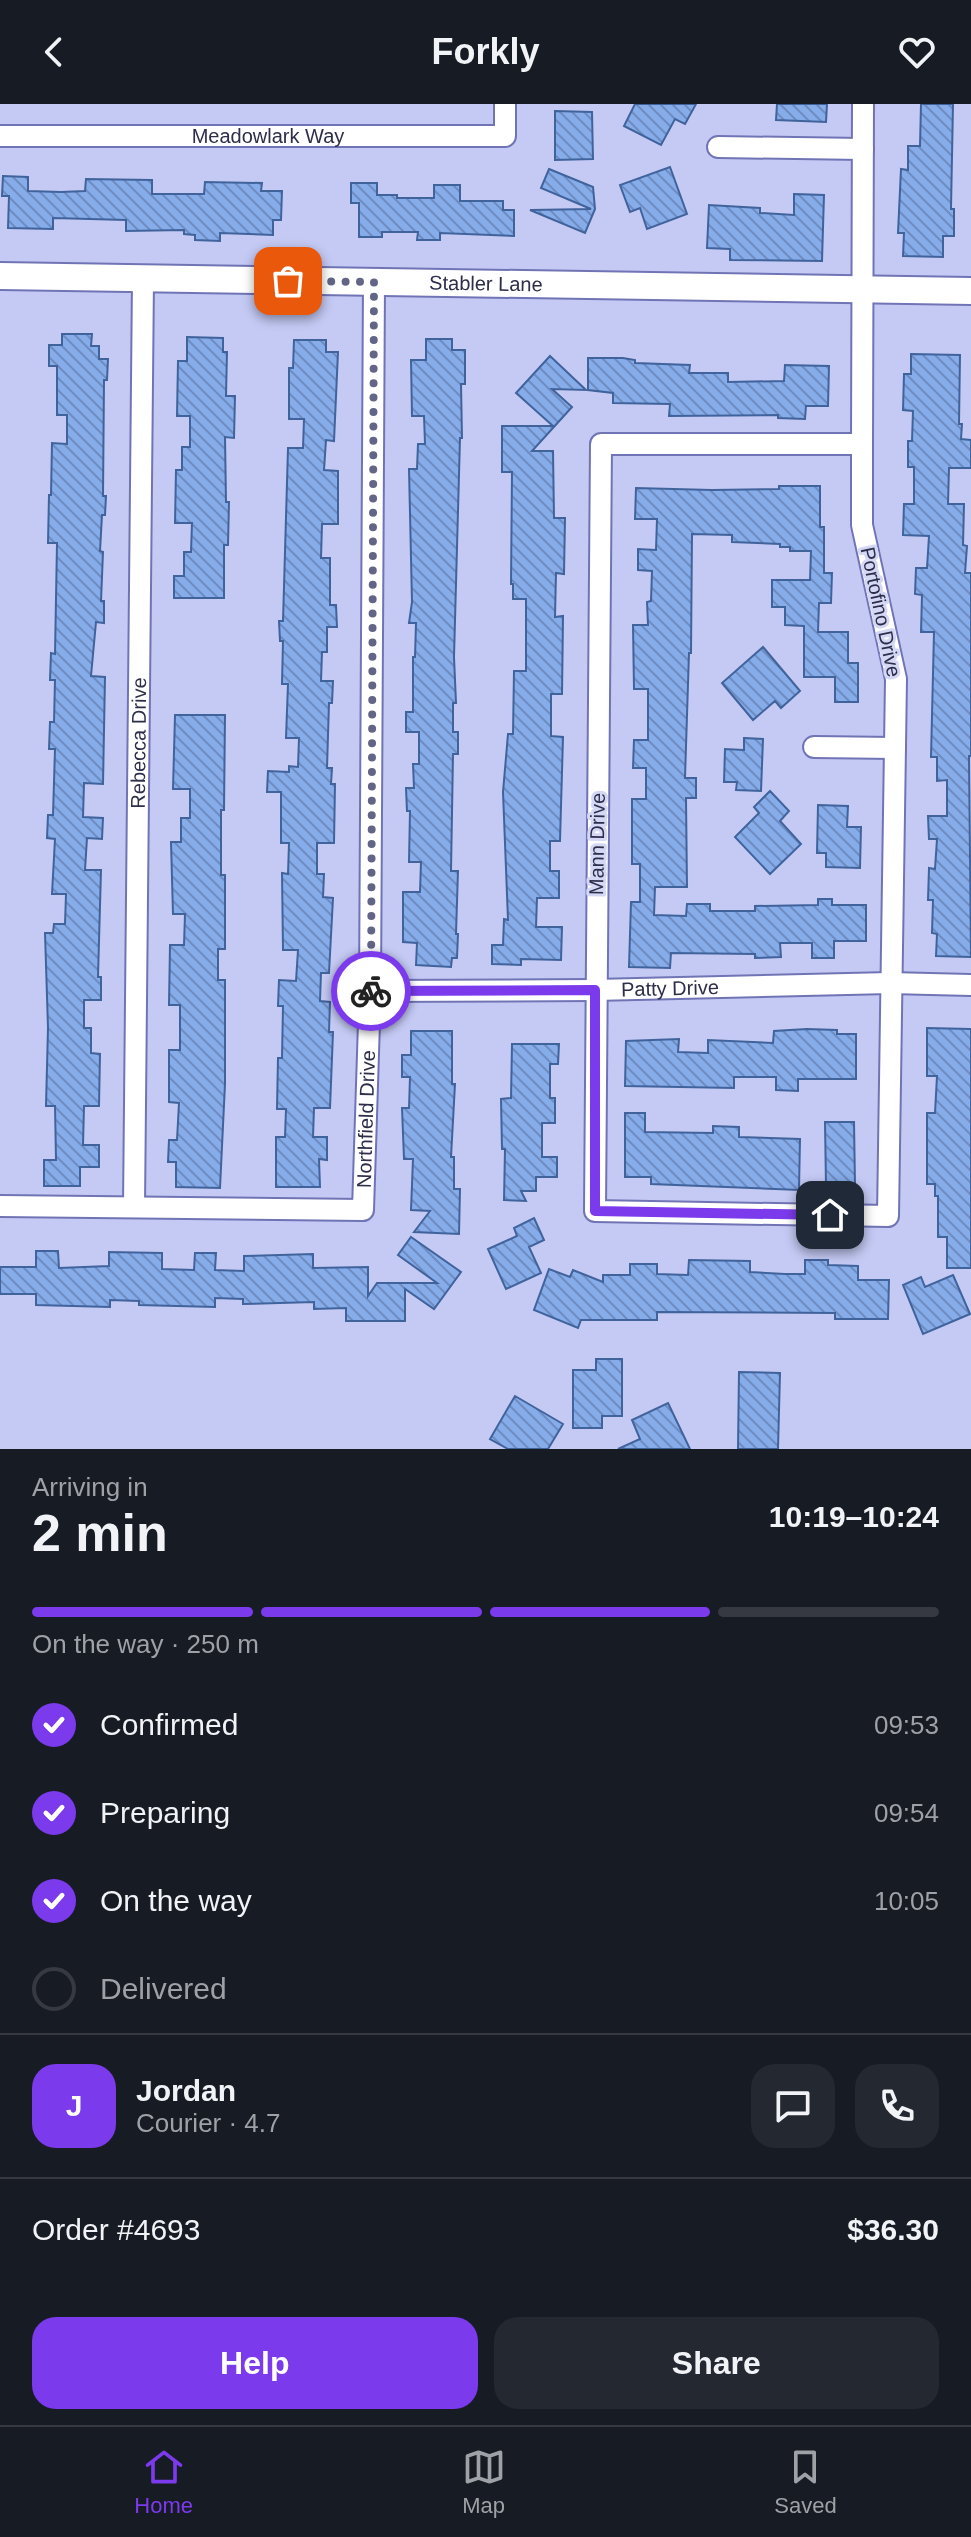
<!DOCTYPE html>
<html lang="en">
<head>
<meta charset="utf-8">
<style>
	:root { --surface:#171b24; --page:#242831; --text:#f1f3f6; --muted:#9ea1a6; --line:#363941; --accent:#7c3aed }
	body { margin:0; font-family:Arial,sans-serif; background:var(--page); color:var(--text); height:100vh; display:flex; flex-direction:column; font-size:30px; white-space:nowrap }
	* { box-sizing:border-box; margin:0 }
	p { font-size:26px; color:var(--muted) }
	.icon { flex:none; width:44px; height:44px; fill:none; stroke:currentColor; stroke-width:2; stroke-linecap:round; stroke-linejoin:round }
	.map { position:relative; height:1345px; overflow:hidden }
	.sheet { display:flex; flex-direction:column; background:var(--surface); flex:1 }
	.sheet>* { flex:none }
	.pin { position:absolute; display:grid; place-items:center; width:68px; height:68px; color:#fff; margin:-34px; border-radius:16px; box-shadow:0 4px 12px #0006 }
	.courier { position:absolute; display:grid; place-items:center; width:80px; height:80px; margin:-40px; border:6px solid #7c3aed; border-radius:50%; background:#fff; color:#222; box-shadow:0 2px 10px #0007 }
	.headline em { font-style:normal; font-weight:700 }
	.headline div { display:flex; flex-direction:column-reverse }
	.headline { display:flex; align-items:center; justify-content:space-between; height:136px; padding:0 32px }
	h1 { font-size:52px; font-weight:700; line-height:60px }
	.bar { display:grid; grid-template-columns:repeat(4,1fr); gap:12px 8px; align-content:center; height:96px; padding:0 32px }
	.bar i { height:10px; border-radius:6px; background:var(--line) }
	.bar .selected { background:var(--accent) }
	.bar p { grid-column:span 4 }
	.line { display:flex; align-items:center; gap:20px; padding:0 32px; border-top:2px solid var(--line) }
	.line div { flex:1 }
	.round { display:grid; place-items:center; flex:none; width:84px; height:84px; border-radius:24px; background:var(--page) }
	ol { padding:0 32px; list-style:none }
	li { display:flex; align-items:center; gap:24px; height:88px }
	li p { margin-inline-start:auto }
	li .icon { padding:8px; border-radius:50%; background:var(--accent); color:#fff; stroke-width:4 }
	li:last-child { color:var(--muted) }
	li i { width:44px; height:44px; border:4px solid var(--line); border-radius:50% }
	.cta { display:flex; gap:16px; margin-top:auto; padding:16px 32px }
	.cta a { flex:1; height:92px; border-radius:24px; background:var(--accent); color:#fff; font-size:32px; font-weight:700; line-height:92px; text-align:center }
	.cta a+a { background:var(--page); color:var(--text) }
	header { display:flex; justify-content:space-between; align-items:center; height:104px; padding:0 32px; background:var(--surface); font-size:36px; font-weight:700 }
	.menu { display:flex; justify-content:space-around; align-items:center; height:112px; border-top:2px solid var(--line); background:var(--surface); font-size:22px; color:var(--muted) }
	.menu a { display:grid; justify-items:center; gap:4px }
	.menu .selected { color:var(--accent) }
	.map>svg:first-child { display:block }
</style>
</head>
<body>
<header><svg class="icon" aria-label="back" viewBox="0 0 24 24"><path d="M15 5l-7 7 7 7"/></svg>Forkly<svg class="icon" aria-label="heart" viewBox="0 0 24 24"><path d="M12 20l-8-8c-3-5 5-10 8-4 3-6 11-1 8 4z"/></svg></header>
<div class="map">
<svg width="971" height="1345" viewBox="0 0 971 1345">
	<defs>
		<pattern id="building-back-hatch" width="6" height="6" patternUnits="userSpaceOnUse" patternTransform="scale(2)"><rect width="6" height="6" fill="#86acea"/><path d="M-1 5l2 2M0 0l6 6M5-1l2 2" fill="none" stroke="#6e8cc0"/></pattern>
	</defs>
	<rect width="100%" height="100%" fill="#c5caf5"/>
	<path fill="url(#building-back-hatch)" stroke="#41639c" stroke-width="2" d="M635,0H696L685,20L675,15L661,41L624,22Z
		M777,0H827L826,18L776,16Z
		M921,0H953L951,105H954V132H943V153L903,152L904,129H898L901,65L908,66V42H920Z
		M555,7L592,8L593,55L555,56Z
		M670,63L687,110L647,125L640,104L630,108L620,81Z
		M549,65L593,83L595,105L585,129L530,106L591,105L541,84Z
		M3,72L28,73V87L61,88L85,87L86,75L152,76V90H204L205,78L262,79L261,87H282L281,116H273V131L220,129V137L195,136V131L184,130V126L126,127V116L53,114V125L8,124L9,92H2Z
		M351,79H377V91H397V94H434V81H460V97H503V106H514V132L440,129V136H417L418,128H382V133H359V99H351Z
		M794,90L824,91L822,157L730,156V145L707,144L709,101L760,104V109L794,111Z
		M62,230H92L91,242H99V255H108L107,276H104L103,392H106L105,411H102L100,447L103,448L101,497H104V519L96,518L91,572L105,573L103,680L84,679L83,713L103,714L102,735L87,734L85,766H101L98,873H101V896H84V924H91V949L100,950L99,1002H84L83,1041H99V1063H80V1082H44V1056H56L55,1002H46L48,924L45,829H53L54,820H65L66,790H52L55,735L47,734L48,711H53L55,645H49L50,618H54L55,576H50L51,549L55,550L57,439H48L49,391H51L52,339L67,340V311H57V262H49V241H62Z
		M187,233L223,234V248H227L226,292H235L234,334L225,333L226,398H229L228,441H224V494H174V472H184V448H191L192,419H175L176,366H182V343H190V312H177L178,257H187Z
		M426,235H452V246H465V280H461L462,334H460L454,553L456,599H453V628H458V650H453L451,767H458L456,830H458L457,854H452L451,863L416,861L417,839L403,838V788H420L421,758H409L410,707H407L406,684H414L413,660H419V628H406V608H413V553H415L416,519H409L412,498L409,365H417L418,340H425L424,312H412L411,256H426Z
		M294,236H326V248H338L334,337L326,336L324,366L338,367V420H322L321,454H330V501H336L337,523H327V548H322L321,577H333L332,599H329L327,664H332L331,680H335L334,739H317V770H324L323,793L333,794L329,869H321L320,897L330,898L329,928H333L330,1004H314L313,1033H327V1056L319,1055L320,1083H276V1033H285L286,1005H277L278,954H282L283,902H278L279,876L296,877L298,846H283L282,769L288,770L289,739H281V688H267L268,667L289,668V662L298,663L299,634H286L288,580H282L283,537H280L279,517H283L288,344H303L304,315H289V264H293Z
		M911,250L960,251L959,320H962L961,335L971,336V364H949L948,400H964L963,441L967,442L965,469H971V652H969L971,853L936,852L937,830L932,829L933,796H928L929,764L935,765L937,735H929L928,712H947V676L937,677V653H931L934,528H921L922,491L915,490L916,464H927L929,432L903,431L904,400H914V363H908V337H912L913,307L903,306L904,270H911Z
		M550,252L586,286L552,285L572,303L532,347H553L554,414H565L564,470L556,469L555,513L563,512L562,590H551V632L563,633L560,737H550V767H559V794H537L536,823H562L561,856L521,855V861L492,860V841H503L504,815L508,816L503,688L508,630H513L514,567H526V495H513V480H511L512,368H502V322H553L516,289Z
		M588,254H623L635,256V259L690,261L689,269H728V278L784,277L785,261L829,262L828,302H806L805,315L778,314V311L669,312L670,300L613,299V289L588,286Z
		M779,382H820V423H824V469H832L831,499H819L818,528H848V559H858V598H835V573H804V522L785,521V503H772V476H810L811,447H790V443H780V440L732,438V431L692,430L691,549H689L685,674H696V694H686L687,783H655L654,811L686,812L687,800H710V807H755V802L818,801V795H832V801H866V837H834V854H812V839H780L781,853L755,854V850L671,849L670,864L629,863L631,798H640V760H632V695H646V664H633L634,636H648V585H634L633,521H648L647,498L651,497L652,467L638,466V445L656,446L657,415H635L636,384L712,386L779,385Z
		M763,543L800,587L781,604L775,597L753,616L722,579Z
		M175,611H225L224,706H221V771H225V845H218V876H225V980L220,1084L176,1083V1058H168L169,1036H177L179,999L169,998V946H180V901H169L170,841H184L185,810H173L171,738H181V714H190V685H173Z
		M744,634L763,635L761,687L736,686L737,678H724L725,645L744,646Z
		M770,687L789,707L780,717L801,740L770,770L735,733L759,709L754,703Z
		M818,701L848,702L847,723H861L860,764L826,763V749H817Z
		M927,924L971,925V1164H947V1133H938V1092H935V1080H927V1009H935L937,972H927Z
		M807,925L837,926V930H856V975H798V987L776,986V973H734V984L625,982L626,937L679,935L678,948L708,949V936L773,939L774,927Z
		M411,927H452V980H455L451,1053H454V1085H460L459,1130L414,1128L430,1107L411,1106L413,1055H404L402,1004H409L410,973H402V951H411Z
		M512,940H559L558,960H550V994H555V1019H542V1053H557V1073H536V1087H521L526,1097L504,1096L505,1045H502L501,995L511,994Z
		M625,1009H645V1028L713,1029V1022L739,1023V1033L800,1035L799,1086L651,1080V1073H625Z
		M825,1018H854L855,1082H826Z
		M534,1114L544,1136L529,1143L541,1169L506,1185L488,1145L517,1132L514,1124Z
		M411,1133L461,1168L434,1205L405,1185V1217H346V1204L314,1205V1198L243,1200V1195L215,1194V1203L139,1201V1197L110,1196V1203L36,1201V1190H0V1163H36V1147H58L59,1164L109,1162V1148L162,1149V1165L194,1166L195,1149H216L215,1166L244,1167V1152L313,1150V1164L368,1163V1192L377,1179H437L398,1151Z
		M689,1156L750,1157V1168L785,1170H805V1156H828V1161L858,1162V1176H889L888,1215H835V1209L657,1208V1216H581L578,1224L534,1206L549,1165L570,1173L573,1166L603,1178V1171H630V1160H657V1170L688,1171Z
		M953,1171L970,1210L923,1230L903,1181L921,1173L925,1183Z
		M596,1255H622V1312H602V1324H573V1266H596Z
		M739,1268L780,1269L778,1345H738Z
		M515,1292L563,1320L548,1345H508L490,1335Z
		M668,1299L690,1345H618L640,1335L632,1316Z"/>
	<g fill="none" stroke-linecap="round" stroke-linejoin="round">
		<defs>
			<g id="minor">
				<path id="s1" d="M0,32H505V0"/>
				<path d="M718,43L863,45"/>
				<path d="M862,340H601L595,1107L888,1112L896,575L862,421V340L863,0"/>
				<path d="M814,643L895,644"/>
				<path id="s2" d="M370,887L595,886L890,879L971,881"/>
				<path id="s3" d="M0,1102L363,1106L370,887L374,178"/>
				<path id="s4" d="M134,1103L143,174"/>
			</g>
			<g id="tertiary">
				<path id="s5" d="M0,172L971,187"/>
			</g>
		</defs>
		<use href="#minor" stroke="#7074b5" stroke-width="24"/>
		<use href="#tertiary" stroke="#7074b5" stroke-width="30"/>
		<use href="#minor" stroke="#fff" stroke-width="20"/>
		<use href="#tertiary" stroke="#fff" stroke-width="26"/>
	</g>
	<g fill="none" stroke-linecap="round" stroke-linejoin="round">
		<path stroke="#626586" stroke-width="8" stroke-dasharray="0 14.4" d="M288,177L374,178L371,887"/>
		<path stroke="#7c3aed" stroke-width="10" d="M371,887L595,886V1107L830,1111"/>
	</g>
	<g text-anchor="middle" stroke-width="6" stroke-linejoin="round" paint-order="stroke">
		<g font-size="20" fill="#2c2e4a" stroke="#d5d8f5">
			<text dy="7" stroke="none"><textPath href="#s1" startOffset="268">Meadowlark Way</textPath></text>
			<text dy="7" stroke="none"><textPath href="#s5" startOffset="486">Stabler Lane</textPath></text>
			<text transform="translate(881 508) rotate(78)" y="7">Portofino Drive</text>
			<text dy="7" stroke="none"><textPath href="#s4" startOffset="464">Rebecca Drive</textPath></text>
			<text transform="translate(597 740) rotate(-89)" y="7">Mann Drive</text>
			<text dy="7" stroke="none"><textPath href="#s2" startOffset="300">Patty Drive</textPath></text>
			<text dy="7" stroke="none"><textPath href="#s3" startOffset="454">Northfield Drive</textPath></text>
		</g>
	</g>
</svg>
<div class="pin" style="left:288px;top:177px;background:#ea580c"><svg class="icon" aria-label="bag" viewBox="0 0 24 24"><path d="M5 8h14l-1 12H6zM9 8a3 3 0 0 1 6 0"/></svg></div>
<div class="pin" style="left:830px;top:1111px;background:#1f2937"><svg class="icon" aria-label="home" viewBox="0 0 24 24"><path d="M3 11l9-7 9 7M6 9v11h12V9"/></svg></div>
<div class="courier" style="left:371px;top:887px"><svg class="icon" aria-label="bike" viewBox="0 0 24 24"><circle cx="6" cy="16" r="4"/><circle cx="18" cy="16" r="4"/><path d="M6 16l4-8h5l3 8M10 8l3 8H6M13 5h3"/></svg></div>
</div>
<section class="sheet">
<div class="headline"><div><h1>2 min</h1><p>Arriving in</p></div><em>10:19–10:24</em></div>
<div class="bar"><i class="selected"></i><i class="selected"></i><i class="selected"></i><i></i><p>On the way · 250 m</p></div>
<ol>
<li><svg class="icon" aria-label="check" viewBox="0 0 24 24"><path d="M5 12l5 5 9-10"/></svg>Confirmed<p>09:53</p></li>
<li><svg class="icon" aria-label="check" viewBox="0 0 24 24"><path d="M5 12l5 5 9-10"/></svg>Preparing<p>09:54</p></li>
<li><svg class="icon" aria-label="check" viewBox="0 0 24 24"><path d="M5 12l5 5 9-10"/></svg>On the way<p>10:05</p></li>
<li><i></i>Delivered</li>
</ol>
<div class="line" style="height:144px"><b class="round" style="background:var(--accent);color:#fff">J</b><div><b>Jordan</b><p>Courier · 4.7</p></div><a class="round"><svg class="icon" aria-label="chat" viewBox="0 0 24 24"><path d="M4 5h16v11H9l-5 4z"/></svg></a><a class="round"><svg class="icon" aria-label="phone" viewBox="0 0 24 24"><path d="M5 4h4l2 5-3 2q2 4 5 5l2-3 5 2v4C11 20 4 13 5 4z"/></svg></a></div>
<div class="line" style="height:104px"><div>Order #4693</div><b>$36.30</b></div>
<div class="cta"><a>Help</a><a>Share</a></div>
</section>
<nav class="menu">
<a class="selected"><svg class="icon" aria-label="home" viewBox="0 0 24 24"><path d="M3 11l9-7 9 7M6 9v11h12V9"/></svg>Home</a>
<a><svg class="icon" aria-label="map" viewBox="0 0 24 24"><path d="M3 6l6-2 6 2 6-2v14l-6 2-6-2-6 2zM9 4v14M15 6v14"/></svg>Map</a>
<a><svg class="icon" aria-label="saved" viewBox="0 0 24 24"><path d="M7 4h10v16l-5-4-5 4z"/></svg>Saved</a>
</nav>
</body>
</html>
